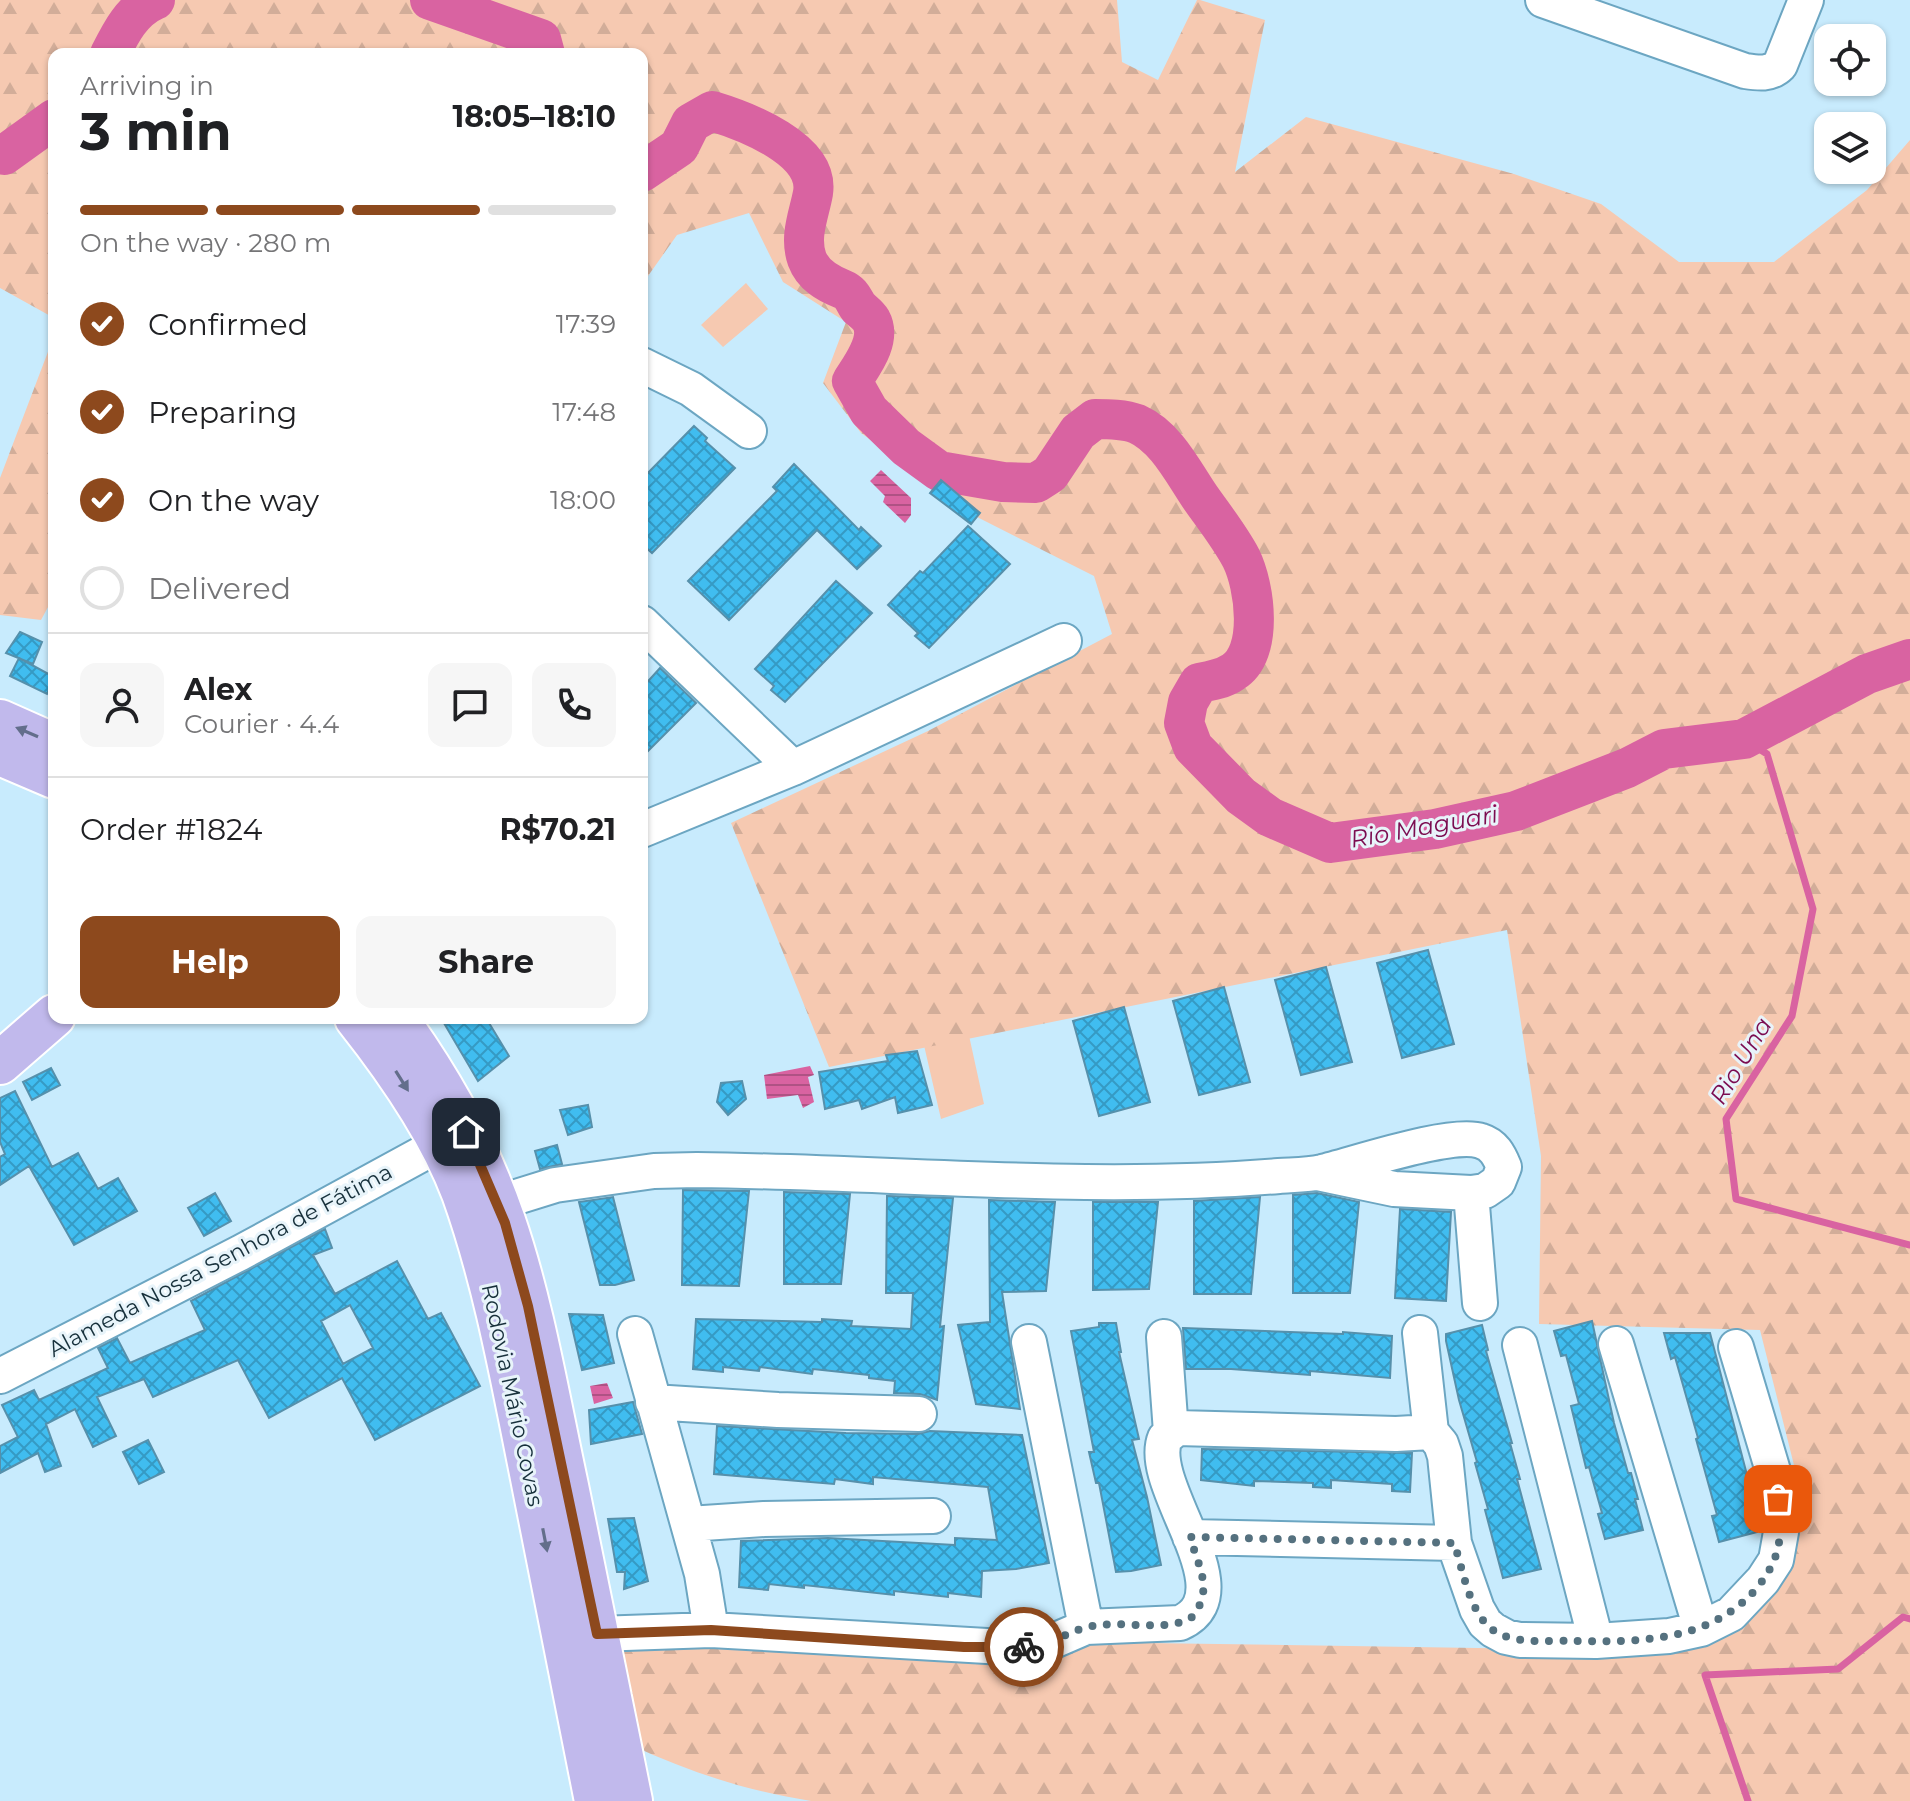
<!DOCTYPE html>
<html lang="en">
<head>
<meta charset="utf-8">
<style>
	:root { --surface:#fff; --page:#f6f6f6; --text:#202124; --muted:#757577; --line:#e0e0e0; --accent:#8d491d }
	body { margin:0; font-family:Montserrat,sans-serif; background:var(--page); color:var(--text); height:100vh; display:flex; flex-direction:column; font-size:30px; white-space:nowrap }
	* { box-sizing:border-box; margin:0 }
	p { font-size:26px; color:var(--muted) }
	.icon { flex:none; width:44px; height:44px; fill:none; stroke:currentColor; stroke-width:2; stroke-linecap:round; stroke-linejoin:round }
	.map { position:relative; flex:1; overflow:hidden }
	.panel { position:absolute; left:48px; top:48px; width:600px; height:976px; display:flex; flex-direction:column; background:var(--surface); border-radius:16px; box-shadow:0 2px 6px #0004 }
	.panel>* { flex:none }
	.buttons { position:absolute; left:1814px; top:24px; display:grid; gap:16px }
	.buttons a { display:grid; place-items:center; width:72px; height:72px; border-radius:16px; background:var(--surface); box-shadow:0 2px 6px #0004; font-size:40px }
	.pin { position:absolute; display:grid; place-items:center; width:68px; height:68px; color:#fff; margin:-34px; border-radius:16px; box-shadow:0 4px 12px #0006 }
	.courier { position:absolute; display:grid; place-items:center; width:80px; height:80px; margin:-40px; border:6px solid #8d491d; border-radius:50%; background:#fff; color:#222; box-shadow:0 2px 10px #0007 }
	.overview em { font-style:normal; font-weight:700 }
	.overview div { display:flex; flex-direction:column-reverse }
	.overview { display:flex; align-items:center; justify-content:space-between; height:136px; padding:0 32px }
	h1 { font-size:52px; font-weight:700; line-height:60px }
	.bar { display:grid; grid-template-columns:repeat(4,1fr); gap:12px 8px; align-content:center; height:96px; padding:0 32px }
	.bar i { height:10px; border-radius:6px; background:var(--line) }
	.bar .active { background:var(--accent) }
	.bar p { grid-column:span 4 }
	.line { display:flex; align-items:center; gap:20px; padding:0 32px; border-top:2px solid var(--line) }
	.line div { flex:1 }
	.round { display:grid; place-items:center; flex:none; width:84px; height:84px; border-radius:16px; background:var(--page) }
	ol { padding:0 32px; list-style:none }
	li { display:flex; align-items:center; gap:24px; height:88px }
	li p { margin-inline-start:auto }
	li .icon { padding:8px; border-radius:50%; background:var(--accent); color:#fff; stroke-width:4 }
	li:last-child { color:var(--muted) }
	li i { width:44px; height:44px; border:4px solid var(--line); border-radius:50% }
	.button { display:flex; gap:16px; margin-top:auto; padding:16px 32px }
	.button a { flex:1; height:92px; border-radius:16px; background:var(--accent); color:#fff; font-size:32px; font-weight:700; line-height:92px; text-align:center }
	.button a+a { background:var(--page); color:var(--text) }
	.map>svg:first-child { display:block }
</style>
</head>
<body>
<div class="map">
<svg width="1910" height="1801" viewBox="0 0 1910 1801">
	<defs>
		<pattern id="forest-firs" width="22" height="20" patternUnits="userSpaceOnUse" patternTransform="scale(2)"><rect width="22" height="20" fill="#f6c9b1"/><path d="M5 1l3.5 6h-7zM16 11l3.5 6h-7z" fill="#d2ad99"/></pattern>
		<pattern id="water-rules" width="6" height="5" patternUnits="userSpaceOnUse" patternTransform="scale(2)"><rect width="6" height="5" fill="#d963a1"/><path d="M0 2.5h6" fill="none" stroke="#af5284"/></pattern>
		<pattern id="building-cross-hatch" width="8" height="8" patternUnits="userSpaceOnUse" patternTransform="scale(2)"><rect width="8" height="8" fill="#40bdf0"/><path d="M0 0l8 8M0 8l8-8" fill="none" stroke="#359ac4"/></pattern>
	</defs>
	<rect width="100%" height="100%" fill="#c8ebfd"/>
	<path fill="#f6c9b1" d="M746,283L768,309L723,347L701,325Z
		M968,1031L984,1104L941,1119L923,1041Z"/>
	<path fill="url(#forest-firs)" d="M0,0H1117L1122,62L1158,80L1197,0H1200L1265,20L1235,172L1306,117L1514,174L1601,204L1679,262H1774L1867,190L1910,140V1801H811C747,1791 689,1772 631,1745L613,1641L1147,1643L1686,1651L1751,1605L1792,1545L1799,1485L1760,1330L1539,1324L1541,1156L1507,930L829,1067L731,823L928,731L1112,634L1094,576L979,518L861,433L823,383L846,322L783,282L749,213L677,235L648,276L642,278V54H54V318L0,288Z
		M54,336V596L41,620L0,615V478Z"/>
	<path fill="url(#water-rules)" d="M881,470L911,498V515L905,523L883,502L885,496L870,481Z
		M810,1066L814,1075L808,1077L814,1102L803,1108L798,1095L767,1099L764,1075Z
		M607,1383L613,1398L594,1404L590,1386Z"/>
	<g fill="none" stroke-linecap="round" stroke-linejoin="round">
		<path stroke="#d963a1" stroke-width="7" d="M1744,739L1767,754L1813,909L1792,1016L1726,1119L1736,1199L1910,1245
			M1748,1801L1705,1675L1838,1669L1903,1617L1910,1619"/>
		<path stroke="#d963a1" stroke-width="40" d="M430,0L541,39L545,54
			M110,54C121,32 132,10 155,0
			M0,154L4,155L54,119
			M642,172L679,147L691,123L712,111C745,121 820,149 813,193C809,215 799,236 807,259C813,275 827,283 842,289C852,293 853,299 858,307C862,311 868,315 871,320C882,340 862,365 852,381L869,411L906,447L939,471L1003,482L1036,483L1050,474L1078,432L1095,419C1108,419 1124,419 1137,424C1166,437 1183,472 1200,497C1214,517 1230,537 1241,558C1255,586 1264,653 1233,672C1223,679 1211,681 1199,683L1188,702L1184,723L1193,747L1241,796L1270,817L1330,843L1435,829L1516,811L1627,768L1664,749L1744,739L1867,674L1910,659"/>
	</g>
	<path fill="url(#building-cross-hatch)" stroke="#5690ab" stroke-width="2" fill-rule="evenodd" d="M694,426L707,438L705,441L735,468L652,553L642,544V479Z
		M794,464L859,530L861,527L881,546L857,569L817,530L729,620L688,581L777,491L773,487Z
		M941,480L980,513L971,524L930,493Z
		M968,526L1010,564L929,648L915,636L918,633L888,605L920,571L923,573Z
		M836,581L872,613L785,702L771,690L774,686L755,669Z
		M20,632L42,642L33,664L6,653Z
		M19,658L54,677L47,694L10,676Z
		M660,668L696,703L642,757V688Z
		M1428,950L1454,1044L1402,1058L1377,963Z
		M1326,967L1352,1062L1301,1075L1275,980Z
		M1224,987L1250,1082L1199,1095L1173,1001Z
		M1124,1007L1150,1102L1099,1116L1073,1021Z
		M441,1018H486L509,1056L478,1081Z
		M917,1051L932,1105L898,1113L895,1097L862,1109L859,1100L825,1109L819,1072L888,1061L886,1055Z
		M51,1068L60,1085L32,1100L23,1082Z
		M742,1081L746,1099L728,1115L717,1102L721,1083Z
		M15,1091L52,1167L78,1153L98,1189L118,1178L137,1211L74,1245L29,1166L0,1185V1157L5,1154L0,1142V1098Z
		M588,1105L592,1127L568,1135L560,1110Z
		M557,1145L562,1164L540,1169L535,1151Z
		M683,1190L749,1191L739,1286L682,1285Z
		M784,1192L850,1194L841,1284H784Z
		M215,1193L231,1221L204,1236L188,1208Z
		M1317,1193L1359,1202L1350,1293H1293V1195Z
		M887,1196L953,1198L940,1327L944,1326L937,1400L920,1394L894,1393L895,1381L869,1378V1375L813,1369L812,1374L760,1367L759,1371L723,1367V1372L693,1369L696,1319L822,1322V1319L852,1321L851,1326L911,1329L913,1293H886Z
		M613,1197L634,1280L615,1285H600L579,1202Z
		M1260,1197L1251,1294H1194V1201Z
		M989,1200L1055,1202L1046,1291L1002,1292L1020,1409L976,1404L958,1325L990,1322Z
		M1093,1202H1158L1149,1289L1093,1290Z
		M1400,1209L1451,1212L1446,1301L1395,1298Z
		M325,1229L332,1248L313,1255L335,1294L397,1261L428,1319L441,1313L480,1386L375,1440L342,1378L269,1418L238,1360L153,1397L144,1379L97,1397L116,1436L93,1447L75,1409L46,1424L61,1466L45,1472L38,1453L0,1473V1446L18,1437L2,1405L34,1390L39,1400L108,1368L98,1348L117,1338L130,1363L205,1330L191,1301ZM350,1305L373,1348L343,1364L321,1321Z
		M569,1314L603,1315L614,1363L582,1370Z
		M1592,1321L1614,1423L1628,1473H1631L1638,1499H1635L1643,1530L1605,1539L1598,1514L1602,1513L1589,1467L1586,1468L1571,1406L1579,1404L1566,1355L1561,1356L1554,1331Z
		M1099,1323H1116L1121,1352H1119L1139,1439L1132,1440L1147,1497L1161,1565L1131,1571L1116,1572L1099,1483H1096L1089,1452H1094L1071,1331L1099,1327Z
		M1482,1325L1488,1350L1486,1351L1512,1443H1510L1520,1479H1517L1541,1569L1503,1578L1485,1510L1488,1509L1475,1463L1477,1462L1459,1400L1446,1341V1334Z
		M1183,1328L1343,1334V1332L1392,1336L1390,1378L1310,1371V1375L1231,1369H1186Z
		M1664,1333H1710L1753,1498L1748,1499L1757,1532L1719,1542L1712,1516L1717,1515L1696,1439L1698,1438L1675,1357L1671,1359Z
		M633,1402L642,1434L591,1444L589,1410Z
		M717,1426L846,1433L918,1434L930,1431L1022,1435L1049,1563L1016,1569L982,1571L981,1597L948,1593V1597L894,1591V1595L804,1585V1588L769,1584L768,1590L739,1587L741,1541L828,1538L955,1545V1538L997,1540L988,1487L873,1477V1484L835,1479L834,1484L714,1474Z
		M148,1440L164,1472L139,1484L123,1452Z
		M1202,1449L1412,1453L1410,1492L1392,1491V1484L1331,1480V1488L1313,1487V1483L1254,1481V1486L1201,1480Z
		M634,1518L648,1581L624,1589L625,1572H617L608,1519Z"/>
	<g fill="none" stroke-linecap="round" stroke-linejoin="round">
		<defs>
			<path id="minor" d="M1543,0L1745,71C1758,73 1770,75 1780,65L1806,0
				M642,365L691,389L749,431
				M642,623L793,768
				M642,830L793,768L1064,641
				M1471,1193L1480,1303
				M497,1203L555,1185L654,1171L697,1170C891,1172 1086,1192 1279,1176C1293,1175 1308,1175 1322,1172C1355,1164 1452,1131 1481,1141C1494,1145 1499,1155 1504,1167L1498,1182L1485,1191L1471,1193L1394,1189L1318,1173
				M1420,1333L1431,1432
				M635,1334L702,1574L711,1630
				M1164,1337L1171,1432
				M1029,1342L1086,1627L1180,1623C1248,1593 1145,1486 1165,1438L1177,1428L1396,1434L1431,1432L1441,1444L1445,1456L1454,1543L1477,1609L1485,1623L1493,1630L1506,1637L1520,1640L1596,1641L1669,1636L1701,1629L1731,1614L1763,1580L1776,1560L1781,1532L1776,1481L1736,1347
				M1616,1344L1701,1629
				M1520,1345L1596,1641
				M0,1376L240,1253L440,1144
				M653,1402L778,1410L919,1414
				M689,1524L764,1519L933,1516
				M1190,1537L1454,1543
				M597,1634L711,1630L1004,1647L1042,1646L1086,1627"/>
			<path id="major" d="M0,721L54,745
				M0,754L54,777
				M356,1018C398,1071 439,1130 463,1193C494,1280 511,1373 529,1463C552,1576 573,1688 596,1801
				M396,1018C441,1080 479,1148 504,1221C533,1306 548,1398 567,1486C589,1591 610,1696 631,1801
				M0,1063L54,1016"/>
		</defs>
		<use href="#minor" stroke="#6ca6c2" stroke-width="38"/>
		<use href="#major" stroke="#fff" stroke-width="46"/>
		<use href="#minor" stroke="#fff" stroke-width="34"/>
		<use href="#major" stroke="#c1b9ec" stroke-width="42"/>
	</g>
	<defs><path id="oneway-solid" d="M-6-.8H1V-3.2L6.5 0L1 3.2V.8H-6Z" transform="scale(2)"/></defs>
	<g fill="#636e8b">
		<use href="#oneway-solid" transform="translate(27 732) rotate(-157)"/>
		<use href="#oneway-solid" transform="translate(402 1081) rotate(58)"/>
		<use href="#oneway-solid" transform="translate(545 1540) rotate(79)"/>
	</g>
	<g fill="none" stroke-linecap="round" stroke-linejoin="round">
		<path stroke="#55717f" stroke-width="8" stroke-dasharray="0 14.4" d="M1024,1647C1049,1646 1061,1635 1084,1628C1118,1618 1157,1633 1190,1619C1215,1592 1199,1568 1190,1537L1454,1543C1463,1569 1469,1613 1493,1630C1514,1645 1546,1640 1570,1641C1637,1642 1709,1643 1756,1589C1781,1559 1783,1536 1778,1499"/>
		<path stroke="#8d491d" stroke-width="10" d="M466,1132L505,1223L528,1306L597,1634L711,1630L964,1647H1024"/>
	</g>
	<g text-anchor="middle" stroke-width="6" stroke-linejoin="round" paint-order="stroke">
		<g font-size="22" fill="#17303b" stroke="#e8f4fa">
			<text transform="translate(220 1260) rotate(-28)" y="8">Alameda Nossa Senhora de Fátima</text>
			<text transform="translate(513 1395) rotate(78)" y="8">Rodovia Mário Covas</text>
		</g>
		<g font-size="24" font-style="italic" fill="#7b0c50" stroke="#e8f4fa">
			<text transform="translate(1424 827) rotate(-10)" y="8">Rio Maguari</text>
			<text transform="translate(1741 1061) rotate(-59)" y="8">Rio Una</text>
		</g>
	</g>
</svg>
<div class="buttons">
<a><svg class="icon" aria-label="locate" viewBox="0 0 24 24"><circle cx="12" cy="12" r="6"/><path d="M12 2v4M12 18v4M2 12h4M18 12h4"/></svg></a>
<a><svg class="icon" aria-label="layers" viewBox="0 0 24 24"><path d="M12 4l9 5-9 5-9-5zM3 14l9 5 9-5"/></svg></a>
</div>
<div class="pin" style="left:1778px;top:1499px;background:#ea580c"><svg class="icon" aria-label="bag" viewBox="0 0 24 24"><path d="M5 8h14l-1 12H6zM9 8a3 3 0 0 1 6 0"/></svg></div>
<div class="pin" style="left:466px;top:1132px;background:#1f2937"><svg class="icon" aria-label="home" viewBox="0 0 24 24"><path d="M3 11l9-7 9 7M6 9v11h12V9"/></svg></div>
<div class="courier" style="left:1024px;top:1647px"><svg class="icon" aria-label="bike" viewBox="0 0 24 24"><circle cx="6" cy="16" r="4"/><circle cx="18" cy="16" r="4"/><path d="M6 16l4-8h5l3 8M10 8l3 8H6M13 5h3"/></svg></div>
<section class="panel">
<div class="overview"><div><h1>3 min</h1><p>Arriving in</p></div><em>18:05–18:10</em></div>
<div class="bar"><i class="active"></i><i class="active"></i><i class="active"></i><i></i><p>On the way · 280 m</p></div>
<ol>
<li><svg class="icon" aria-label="check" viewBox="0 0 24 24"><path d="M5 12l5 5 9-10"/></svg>Confirmed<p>17:39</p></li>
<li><svg class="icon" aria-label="check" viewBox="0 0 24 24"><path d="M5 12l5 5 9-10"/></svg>Preparing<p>17:48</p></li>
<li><svg class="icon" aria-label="check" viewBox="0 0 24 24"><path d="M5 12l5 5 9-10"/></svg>On the way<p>18:00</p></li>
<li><i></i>Delivered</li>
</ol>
<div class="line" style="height:144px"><a class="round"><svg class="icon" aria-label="person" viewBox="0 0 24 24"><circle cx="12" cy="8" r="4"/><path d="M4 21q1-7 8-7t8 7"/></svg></a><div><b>Alex</b><p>Courier · 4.4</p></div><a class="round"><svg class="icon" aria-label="chat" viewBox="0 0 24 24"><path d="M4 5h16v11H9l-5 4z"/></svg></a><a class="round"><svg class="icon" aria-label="phone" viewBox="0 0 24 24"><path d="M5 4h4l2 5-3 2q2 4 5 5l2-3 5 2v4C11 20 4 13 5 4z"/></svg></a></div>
<div class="line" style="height:104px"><div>Order #1824</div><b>R$70.21</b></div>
<div class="button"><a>Help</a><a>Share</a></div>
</section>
</div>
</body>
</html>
